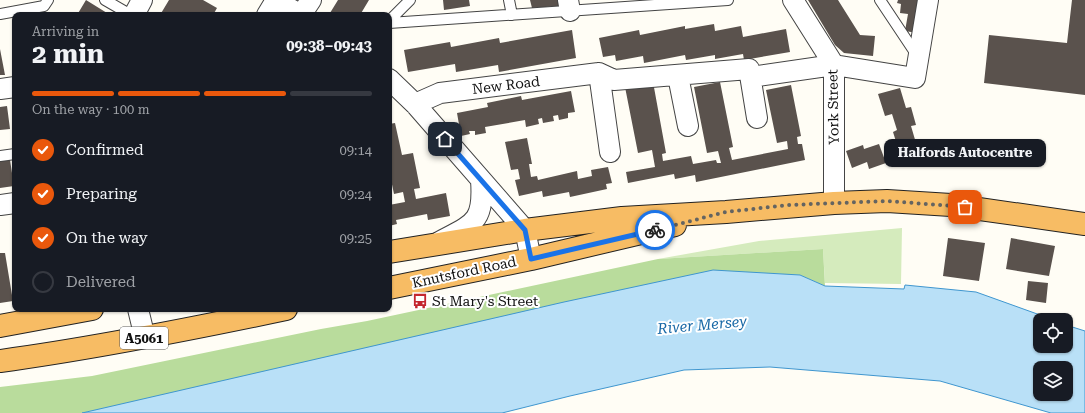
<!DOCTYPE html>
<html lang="en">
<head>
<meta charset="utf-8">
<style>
	:root { --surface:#171b24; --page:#242831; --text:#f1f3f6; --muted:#9ea1a6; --line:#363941; --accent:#ea580c }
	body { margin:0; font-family:"Roboto Serif",serif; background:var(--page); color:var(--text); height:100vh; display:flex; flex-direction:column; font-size:15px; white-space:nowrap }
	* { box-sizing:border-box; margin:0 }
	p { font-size:13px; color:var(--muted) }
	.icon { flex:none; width:22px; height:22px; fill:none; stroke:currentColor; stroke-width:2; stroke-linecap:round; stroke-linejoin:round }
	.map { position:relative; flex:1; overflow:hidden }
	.panel { position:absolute; left:12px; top:12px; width:380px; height:300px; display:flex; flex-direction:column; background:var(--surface); border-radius:8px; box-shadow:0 1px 3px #0004 }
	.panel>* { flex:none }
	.fabs { position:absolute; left:1033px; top:313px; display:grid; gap:8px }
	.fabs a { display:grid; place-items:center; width:40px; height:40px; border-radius:8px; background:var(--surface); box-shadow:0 1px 3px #0004; font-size:20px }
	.pin { position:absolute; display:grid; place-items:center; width:34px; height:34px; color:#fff; margin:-17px; border-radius:8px; box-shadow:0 2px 6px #0006 }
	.courier { position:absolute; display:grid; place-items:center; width:40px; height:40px; margin:-20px; border:3px solid #1a73e8; border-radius:50%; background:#fff; color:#222; box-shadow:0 1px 5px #0007 }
	.bubble { position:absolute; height:28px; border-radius:8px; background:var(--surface); box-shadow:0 1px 3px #0004; font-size:13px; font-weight:700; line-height:28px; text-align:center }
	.head em { font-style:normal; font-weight:700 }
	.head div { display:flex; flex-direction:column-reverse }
	.head { display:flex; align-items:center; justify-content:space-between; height:68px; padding:0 20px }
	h1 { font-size:26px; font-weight:700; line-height:30px }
	.bar { display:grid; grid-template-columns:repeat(4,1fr); gap:6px 4px; align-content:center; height:48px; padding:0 20px }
	.bar i { height:5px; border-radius:3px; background:var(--line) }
	.bar .current { background:var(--accent) }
	.bar p { grid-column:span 4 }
	ol { padding:0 20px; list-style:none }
	li { display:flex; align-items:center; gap:12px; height:44px }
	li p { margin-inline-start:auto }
	li .icon { padding:4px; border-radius:50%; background:var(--accent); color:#fff; stroke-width:4 }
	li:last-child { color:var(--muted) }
	li i { width:22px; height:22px; border:2px solid var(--line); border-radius:50% }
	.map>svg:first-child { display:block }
</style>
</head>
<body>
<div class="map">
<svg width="1085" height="413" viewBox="0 0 1085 413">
	<rect width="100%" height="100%" fill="#fffdf5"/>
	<path fill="#d5ebbd" d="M902,228L901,284L825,283L823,249L658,259L759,241Z"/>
	<path fill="#b9dc9c" d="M823,249L825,286L800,275L82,413H0V387L92,376L321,329L367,321L658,259Z"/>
	<path fill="#b9e0f7" stroke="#3f96cf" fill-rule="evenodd" d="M713,270L800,275L825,286L904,289L905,285L976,292L1054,320H1040V346H1066V325L1085,331V413H1051L940,381L770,367L684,370L570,396L502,413H82L564,302ZM1040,368H1066V394H1040Z"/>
	<path fill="#5a524d" d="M86,0L107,13L106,15H77Z
		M169,0H203L217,8L213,15H160Z
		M338,0H369L360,15H334L330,13Z
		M443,0H469L470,6L444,10Z
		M530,0H558L559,6L532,8Z
		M808,0H838L860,35L875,36L873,56L844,53L835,45Z
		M898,0H922L917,33L905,31L908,14L900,13L901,4L897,3Z
		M1072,0H1085V95L984,83L989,35L1067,43Z
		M714,24L715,31L741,26L743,37L786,29L790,52L744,60L743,54L715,59V55L686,60L685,55L644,63L643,56L616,61L615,55L603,57L599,38L639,30L640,35L685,26V29Z
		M572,30L576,58L499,72L498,65L456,72L455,64L408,72L404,50L450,42L451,47L499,38L500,43Z
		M0,49L5,75H0Z
		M653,82L666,153L662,154L663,161L691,156L693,164L716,160L717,163H721L718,151L707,153L694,87L720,82L733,147L729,148L732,160L788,149L787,141L777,143L766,90L791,85L801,136L797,137L798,144H802L805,160L696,182L695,175L675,179L674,174L628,183L626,172L655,167L652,150L638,153L625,87Z
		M900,88L906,108L911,107L916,125L911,126L916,143L909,145L914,161L896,167L890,150L898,148L893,132L897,130L892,114L885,116L878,94Z
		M571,91L575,112L568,113V118L559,120L558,115L553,116L554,121L543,123L542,118L538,119L539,124L526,127L525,120L485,127L486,133L475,135V131H469L470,134L461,136L457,113L488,107L487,103L521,96L522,100Z
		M7,106L10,129L0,130V107Z
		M395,123L402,155L413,153L420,188L414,189L416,199L446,193L450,216L428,220L427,214L396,220L397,224L389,226V205L405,202L403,192L394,194L389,170V124Z
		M527,138L532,164H529L531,177L537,176L538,180L577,171L578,179L592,176L591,170L608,167L612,183L606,184L607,189L570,197L569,192L543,197L542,191L519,196L515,180L520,179L518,169L511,170L505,142Z
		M879,144L886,163L869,169L867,162L852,168L846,151L863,145L864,149Z
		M10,160L14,186L0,188V161Z
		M948,238L985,243L979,281L943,276Z
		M1011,238L1055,246L1049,276L1006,269Z
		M0,253H5L13,301L0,303Z
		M1028,281L1048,283L1046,303L1026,300Z"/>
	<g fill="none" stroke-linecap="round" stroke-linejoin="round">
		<defs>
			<path id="service" d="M105,0L131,15
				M509,0L512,15
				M880,0L918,57
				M0,14L44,6L48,0
				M389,21L410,0
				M389,23L728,0
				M0,156L15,154"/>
			<path id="minor" d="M275,0L301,15
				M568,0L570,11
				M793,0L834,65V203
				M134,15L142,0
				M267,15L276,0
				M301,15L311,0
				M599,73L610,152
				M678,76L688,126
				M751,77L834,65L915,78L928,0
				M389,79L415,104L525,230L531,259
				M0,89L15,87
				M415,104L440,93L599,73L614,80L749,69L757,118
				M0,205L15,203
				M439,242C475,223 484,222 481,180
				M138,309L145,338"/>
			<path id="trunk" d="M389,252L525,230L622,218L726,212L834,203L887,201L951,205L1085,224
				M389,288L531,259L675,225
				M0,326L92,309
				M0,361C96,348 191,329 286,309"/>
		</defs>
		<use href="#service" stroke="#444" stroke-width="12"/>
		<use href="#minor" stroke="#444" stroke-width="22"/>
		<use href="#trunk" stroke="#222" stroke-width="24"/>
		<use href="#service" stroke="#fff" stroke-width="10"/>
		<use href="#minor" stroke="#fff" stroke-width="20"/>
		<use href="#trunk" stroke="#f7bc64" stroke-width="22"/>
	</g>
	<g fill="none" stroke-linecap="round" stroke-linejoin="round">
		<path stroke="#646461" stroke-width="4" stroke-dasharray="0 7.2" d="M655,230L726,212L788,205L888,201L965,207"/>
		<path stroke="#1a73e8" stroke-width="5" d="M445,139L525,230L531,259L655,230"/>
	</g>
	<defs>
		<symbol id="bus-bare" viewBox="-9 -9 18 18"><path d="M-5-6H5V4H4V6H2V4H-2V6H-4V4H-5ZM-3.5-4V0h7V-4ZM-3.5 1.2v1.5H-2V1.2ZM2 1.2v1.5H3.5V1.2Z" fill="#c4262e" stroke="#fff" stroke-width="2.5" paint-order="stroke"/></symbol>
	</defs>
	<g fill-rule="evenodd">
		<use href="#bus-bare" x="409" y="290" width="22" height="22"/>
	</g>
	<g text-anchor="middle" stroke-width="4" stroke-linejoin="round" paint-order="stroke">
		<rect fill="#fff" stroke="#585858" stroke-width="1" x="120" y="327" width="48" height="22" rx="3"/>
		<g font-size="13" font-weight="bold" fill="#111">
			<text x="144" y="343">A5061</text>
		</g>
		<g font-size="14" fill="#111" stroke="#fff">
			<text transform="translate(506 85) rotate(-7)" y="5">New Road</text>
			<text transform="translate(833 107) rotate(-91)" y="5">York Street</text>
			<text transform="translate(464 272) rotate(-12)" y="5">Knutsford Road</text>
		</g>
		<g font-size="14" fill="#111" stroke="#fff" text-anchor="start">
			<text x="432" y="306">St Mary's Street</text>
		</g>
		<g font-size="15" font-style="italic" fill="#1768a6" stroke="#fff">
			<text transform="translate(702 325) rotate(-5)" y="5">River Mersey</text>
		</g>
	</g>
</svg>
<div class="fabs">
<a><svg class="icon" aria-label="locate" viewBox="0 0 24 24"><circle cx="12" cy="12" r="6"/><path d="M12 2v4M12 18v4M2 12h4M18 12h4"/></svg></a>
<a><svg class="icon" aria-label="layers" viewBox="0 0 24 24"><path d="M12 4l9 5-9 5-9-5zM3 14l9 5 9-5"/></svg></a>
</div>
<div class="pin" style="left:965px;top:207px;background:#ea580c"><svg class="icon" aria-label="bag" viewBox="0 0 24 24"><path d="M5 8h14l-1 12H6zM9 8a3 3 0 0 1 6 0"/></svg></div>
<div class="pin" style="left:445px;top:139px;background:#1f2937"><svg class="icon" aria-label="home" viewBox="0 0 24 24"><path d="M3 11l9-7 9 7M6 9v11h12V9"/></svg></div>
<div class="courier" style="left:655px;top:230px"><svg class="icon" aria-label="bike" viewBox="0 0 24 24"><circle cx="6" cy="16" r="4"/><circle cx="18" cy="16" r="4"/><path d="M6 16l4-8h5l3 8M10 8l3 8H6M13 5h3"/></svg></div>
<div class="bubble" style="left:884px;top:139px;width:162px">Halfords Autocentre</div>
<section class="panel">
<div class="head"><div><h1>2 min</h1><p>Arriving in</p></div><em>09:38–09:43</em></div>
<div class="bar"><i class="current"></i><i class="current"></i><i class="current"></i><i></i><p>On the way · 100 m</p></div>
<ol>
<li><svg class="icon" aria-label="check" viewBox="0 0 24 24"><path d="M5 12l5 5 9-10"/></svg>Confirmed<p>09:14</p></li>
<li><svg class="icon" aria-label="check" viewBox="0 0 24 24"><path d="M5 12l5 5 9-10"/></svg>Preparing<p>09:24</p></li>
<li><svg class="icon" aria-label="check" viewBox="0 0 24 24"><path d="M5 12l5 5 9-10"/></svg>On the way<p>09:25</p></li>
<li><i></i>Delivered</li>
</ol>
</section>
</div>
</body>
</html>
